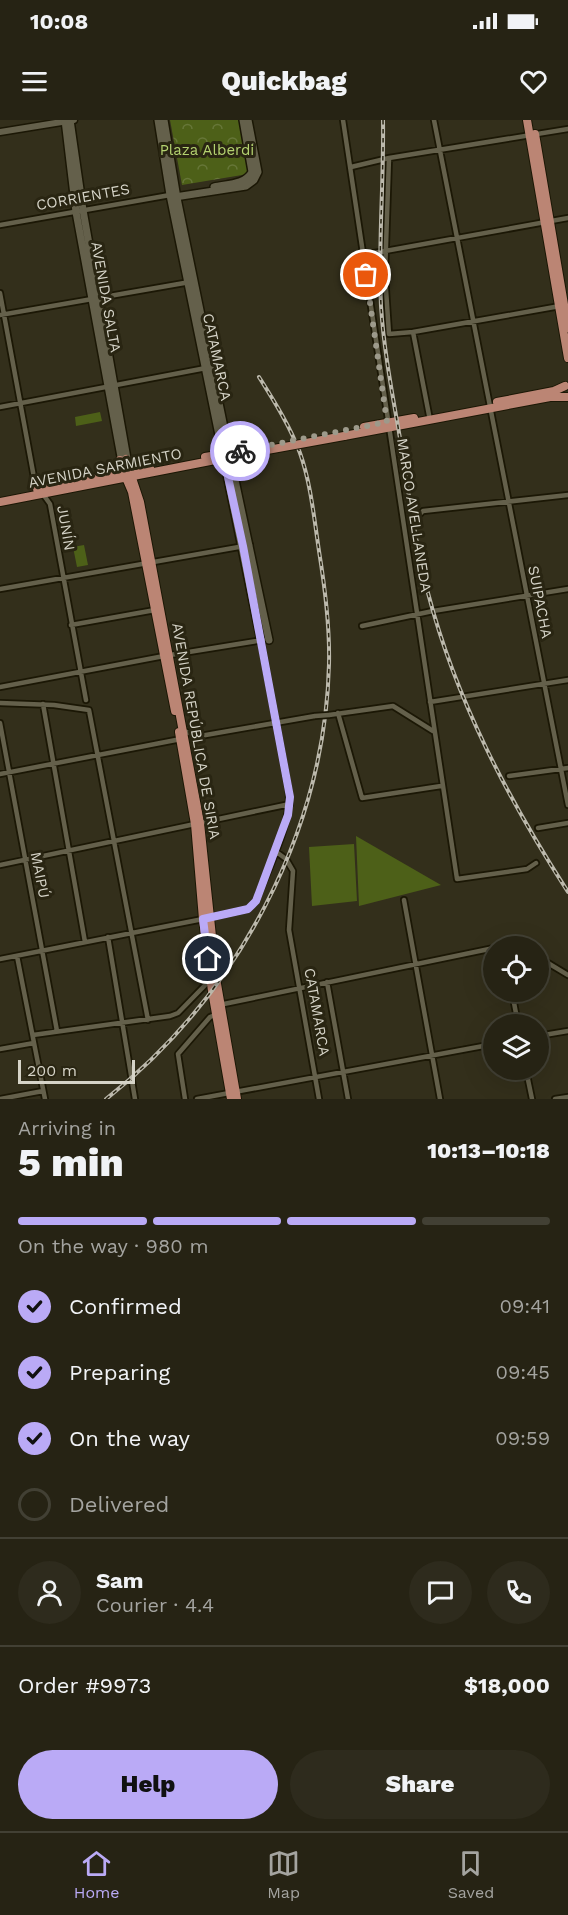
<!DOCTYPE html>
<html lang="en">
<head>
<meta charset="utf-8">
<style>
	:root { --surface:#262314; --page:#2e2b1d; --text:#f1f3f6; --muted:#a4a4a0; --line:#424034; --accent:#baaaf6 }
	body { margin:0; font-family:"Work Sans",sans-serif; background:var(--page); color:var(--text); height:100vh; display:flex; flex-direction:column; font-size:22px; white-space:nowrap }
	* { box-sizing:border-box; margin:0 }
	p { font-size:20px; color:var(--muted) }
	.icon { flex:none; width:33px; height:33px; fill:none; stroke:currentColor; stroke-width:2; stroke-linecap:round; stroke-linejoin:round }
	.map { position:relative; height:979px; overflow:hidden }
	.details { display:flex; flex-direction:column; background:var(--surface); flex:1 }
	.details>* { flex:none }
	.tools { position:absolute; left:483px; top:816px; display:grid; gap:12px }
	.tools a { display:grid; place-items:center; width:66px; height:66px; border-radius:50%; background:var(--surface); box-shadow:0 6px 24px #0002,0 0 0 2px var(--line); font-size:30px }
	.scale { position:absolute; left:18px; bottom:15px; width:117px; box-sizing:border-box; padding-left:6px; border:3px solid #d6d4c8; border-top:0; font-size:16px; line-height:21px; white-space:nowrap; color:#d6d4c8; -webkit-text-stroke:4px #292512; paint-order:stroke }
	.pin { position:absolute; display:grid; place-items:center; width:51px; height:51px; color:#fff; margin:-26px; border:3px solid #fff; border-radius:50%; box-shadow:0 2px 6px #0007 }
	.courier { position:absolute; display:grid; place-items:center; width:60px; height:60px; margin:-30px; border:4px solid #baaaf6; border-radius:50%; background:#fff; color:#222; box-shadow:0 2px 8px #0007 }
	.overview em { font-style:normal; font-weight:800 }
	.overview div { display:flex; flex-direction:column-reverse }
	.overview { display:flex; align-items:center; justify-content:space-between; height:102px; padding:0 18px }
	h1 { font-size:39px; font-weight:800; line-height:45px }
	.bar { display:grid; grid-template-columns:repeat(4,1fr); gap:9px 6px; align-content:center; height:72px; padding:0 18px }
	.bar i { height:8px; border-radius:4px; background:var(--line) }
	.bar .on { background:var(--accent) }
	.bar p { grid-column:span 4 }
	.line { display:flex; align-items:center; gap:15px; padding:0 18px; border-top:2px solid var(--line) }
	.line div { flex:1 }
	.round { display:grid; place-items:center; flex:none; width:63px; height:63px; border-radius:32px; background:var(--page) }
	ol { padding:0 18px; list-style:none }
	li { display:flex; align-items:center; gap:18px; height:66px }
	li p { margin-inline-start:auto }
	li .icon { padding:6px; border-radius:50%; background:var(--accent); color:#111; stroke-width:4 }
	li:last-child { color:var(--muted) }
	li i { width:33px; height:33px; border:3px solid var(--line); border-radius:50% }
	.action { display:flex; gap:12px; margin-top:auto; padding:12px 18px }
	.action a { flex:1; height:69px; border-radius:36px; background:var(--accent); color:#111; font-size:24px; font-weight:800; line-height:69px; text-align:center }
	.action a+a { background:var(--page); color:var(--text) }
	.status { display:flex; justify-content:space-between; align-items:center; height:42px; padding:0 30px; background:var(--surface); direction:ltr }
	.status svg { height:16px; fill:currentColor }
	header { display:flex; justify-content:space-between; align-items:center; height:78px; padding:0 18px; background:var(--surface); font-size:27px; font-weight:800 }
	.menu { display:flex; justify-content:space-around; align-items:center; height:84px; border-top:2px solid var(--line); background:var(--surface); font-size:16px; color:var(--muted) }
	.menu a { display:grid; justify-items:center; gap:3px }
	.menu .on { color:var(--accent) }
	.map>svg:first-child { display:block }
</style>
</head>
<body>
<div class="status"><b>10:08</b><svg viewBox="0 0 49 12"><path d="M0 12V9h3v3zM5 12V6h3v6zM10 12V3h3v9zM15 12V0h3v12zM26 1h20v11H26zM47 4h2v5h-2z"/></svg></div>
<header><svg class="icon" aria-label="menu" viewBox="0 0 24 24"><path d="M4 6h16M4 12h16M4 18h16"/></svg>Quickbag<svg class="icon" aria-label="heart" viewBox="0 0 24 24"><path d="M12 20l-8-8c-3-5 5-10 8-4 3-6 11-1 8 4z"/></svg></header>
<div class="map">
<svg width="568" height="979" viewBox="0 0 568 979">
	<defs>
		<pattern id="forest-crowns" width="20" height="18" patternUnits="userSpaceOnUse" patternTransform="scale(1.5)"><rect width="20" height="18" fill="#4d6018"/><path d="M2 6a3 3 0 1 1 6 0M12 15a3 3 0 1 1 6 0" fill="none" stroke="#667638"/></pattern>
	</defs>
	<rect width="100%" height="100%" fill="#332f1b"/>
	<path fill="#4d6018" d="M100,292L102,301L76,306L75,297Z
		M84,425L88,445L77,447L73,427Z
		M356,716L441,765L359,786Z
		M354,724L357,781L312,786L309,727Z"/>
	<path fill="url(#forest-crowns)" d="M170,0H239L248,54L182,65Z"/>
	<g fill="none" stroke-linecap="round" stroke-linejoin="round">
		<defs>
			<path id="minor" d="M343,0L457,759L527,749L536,743
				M434,0L568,685
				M389,38L385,155L389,214L413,212L560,186
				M351,47L389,38L568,9
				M0,105L170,75
				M363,135L568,98
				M0,173L35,363L50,384L86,580
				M0,195L190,162
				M413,212L429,295
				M0,287L206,248
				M420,394L423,391L568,375
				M0,469L250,425
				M71,505L155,490
				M362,506L433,491L568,469
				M0,567L164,536L263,520
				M430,582L568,560
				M0,583L54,585L89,590L148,900
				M43,584L85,822
				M338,593L362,678L441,666
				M329,595L393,586L433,611
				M0,603L57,911
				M183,611L200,616L315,596
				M0,654L181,619
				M509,656L568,648
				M538,708L568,703
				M275,731L286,739L293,751L289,810L319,979
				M0,745L290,684
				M404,780L440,979
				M108,817L135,979
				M501,826L511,824L520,826
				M17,836L45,979
				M538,837L568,855
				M0,839L203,799L248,789L256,781C268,748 294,700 288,667L261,521
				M327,862L348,979
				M512,872L518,904
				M219,885L494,828
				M33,915L170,896L178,893L212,858
				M538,916L568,911
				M0,929L34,923
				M526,950L532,979
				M0,979L43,971
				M185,979L178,934L210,897L215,895
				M197,979L494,924
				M555,979L568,977"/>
			<path id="tertiary" d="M0,12L74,0"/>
			<path id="secondary" d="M65,0L76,92L124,353
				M70,0L83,90L128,344
				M158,0L170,75L261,521
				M164,0L177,78L228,327
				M214,67C227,64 245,65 252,52L243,0
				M175,77L246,66L254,60L258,52L248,0
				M232,346L269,520"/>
			<path id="primary" d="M527,0L568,238
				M535,14L568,208
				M497,282L554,271L565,266
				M364,307L414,298
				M344,316L550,277H568
				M227,322L231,329L239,331
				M205,337L235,332
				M126,339L132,347L140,349
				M233,349L234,342L241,336
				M130,352L140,382L200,703L217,864L237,979
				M124,353L132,372L175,591
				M113,355L119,347L120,340
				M37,369L150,348
				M0,382L246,334
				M179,612L195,704L203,799L212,871L231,979"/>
		</defs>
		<use href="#minor" stroke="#1b1705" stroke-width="8"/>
		<use href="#tertiary" stroke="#1b1705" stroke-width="9"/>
		<use href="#secondary" stroke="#1b1705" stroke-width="10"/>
		<use href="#primary" stroke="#1b1705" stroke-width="10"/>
		<use href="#minor" stroke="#64604b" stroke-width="4.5"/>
		<use href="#tertiary" stroke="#64604b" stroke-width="6"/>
		<use href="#secondary" stroke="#64604b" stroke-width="7"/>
		<use href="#primary" stroke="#bb8574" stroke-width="8"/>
		<defs>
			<path id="rail" d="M383,0C384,62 378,124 381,186C384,234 394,282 402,330C409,378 416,426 428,473C456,580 508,679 568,772
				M106,979C237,876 325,712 329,544C330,505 325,468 319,431C314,398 311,364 300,333C290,306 274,281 259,257"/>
		</defs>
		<use href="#rail" stroke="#bcb9ac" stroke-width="4"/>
		<use href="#rail" stroke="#292512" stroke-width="1.5" stroke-dasharray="4.5" stroke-linecap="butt"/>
		<defs>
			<path id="minor-bridge" d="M315,596L329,595"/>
			<path id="primary-bridge" d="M246,334L344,316"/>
		</defs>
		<use href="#minor-bridge" stroke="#1b1705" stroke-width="8" stroke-linecap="butt"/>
		<use href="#primary-bridge" stroke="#1b1705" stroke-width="10" stroke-linecap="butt"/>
		<use href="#minor-bridge" stroke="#64604b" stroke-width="4.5"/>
		<use href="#primary-bridge" stroke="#bb8574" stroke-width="8"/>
	</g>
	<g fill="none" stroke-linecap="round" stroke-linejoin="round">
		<path stroke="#9d9a8b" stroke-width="6" stroke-dasharray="0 10.8" d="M240,331L387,302L366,155"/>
		<path stroke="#baaaf6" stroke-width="8" d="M208,839L203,799L248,789L256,781L288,695L290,677L243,426L223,334L240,331"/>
	</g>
	<g text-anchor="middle" stroke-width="6" stroke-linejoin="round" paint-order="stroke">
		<g font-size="15" fill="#b4d270" stroke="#292512">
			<text x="207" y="35">Plaza Alberdi</text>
		</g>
		<g font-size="15" fill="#d6d4c8" stroke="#292512">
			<text transform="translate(83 77) rotate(-10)" y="5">CORRIENTES</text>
			<text transform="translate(106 177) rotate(80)" y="5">AVENIDA SALTA</text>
			<text transform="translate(217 237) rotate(78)" y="5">CATAMARCA</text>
			<text transform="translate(105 348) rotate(-11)" y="5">AVENIDA SARMIENTO</text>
			<text transform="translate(414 395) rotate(81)" y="5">MARCO AVELLANEDA</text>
			<text transform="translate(66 408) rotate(80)" y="5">JUNÍN</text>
			<text transform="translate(540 482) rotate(79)" y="5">SUIPACHA</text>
			<text transform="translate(196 611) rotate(80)" y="5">AVENIDA REPÚBLICA DE SIRIA</text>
			<text transform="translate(40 755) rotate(79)" y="5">MAIPÚ</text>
			<text transform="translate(317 892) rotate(80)" y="5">CATAMARCA</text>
		</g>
	</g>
</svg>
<div class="tools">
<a><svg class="icon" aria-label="locate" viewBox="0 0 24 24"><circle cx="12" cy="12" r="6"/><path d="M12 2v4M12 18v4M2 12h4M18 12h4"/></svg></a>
<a><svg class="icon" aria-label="layers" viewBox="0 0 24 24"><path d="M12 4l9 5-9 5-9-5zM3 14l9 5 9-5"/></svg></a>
</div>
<div class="scale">200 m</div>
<div class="pin" style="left:366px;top:155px;background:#ea580c"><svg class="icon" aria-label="bag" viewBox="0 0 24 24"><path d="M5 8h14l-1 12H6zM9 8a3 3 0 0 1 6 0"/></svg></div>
<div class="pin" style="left:208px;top:839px;background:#1f2937"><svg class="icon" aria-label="home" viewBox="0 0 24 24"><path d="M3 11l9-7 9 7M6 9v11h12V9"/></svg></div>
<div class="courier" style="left:240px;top:331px"><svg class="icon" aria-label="bike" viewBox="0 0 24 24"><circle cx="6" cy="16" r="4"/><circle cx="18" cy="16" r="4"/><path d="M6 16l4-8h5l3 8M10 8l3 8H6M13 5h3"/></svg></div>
</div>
<section class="details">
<div class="overview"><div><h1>5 min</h1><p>Arriving in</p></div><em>10:13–10:18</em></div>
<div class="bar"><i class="on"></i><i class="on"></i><i class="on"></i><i></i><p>On the way · 980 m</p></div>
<ol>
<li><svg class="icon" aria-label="check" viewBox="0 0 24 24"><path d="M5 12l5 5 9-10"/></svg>Confirmed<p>09:41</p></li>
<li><svg class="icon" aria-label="check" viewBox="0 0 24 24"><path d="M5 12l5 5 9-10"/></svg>Preparing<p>09:45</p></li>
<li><svg class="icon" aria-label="check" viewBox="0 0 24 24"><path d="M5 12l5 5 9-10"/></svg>On the way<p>09:59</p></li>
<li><i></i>Delivered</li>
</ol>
<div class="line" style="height:108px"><a class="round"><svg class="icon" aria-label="person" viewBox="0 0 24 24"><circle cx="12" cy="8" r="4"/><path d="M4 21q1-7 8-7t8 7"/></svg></a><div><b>Sam</b><p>Courier · 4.4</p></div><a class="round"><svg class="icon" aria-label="chat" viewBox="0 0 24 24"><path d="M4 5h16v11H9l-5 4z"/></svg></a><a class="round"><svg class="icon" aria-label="phone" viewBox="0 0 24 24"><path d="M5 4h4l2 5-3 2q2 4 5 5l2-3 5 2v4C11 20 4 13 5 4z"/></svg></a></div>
<div class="line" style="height:78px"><div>Order #9973</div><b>$18,000</b></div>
<div class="action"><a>Help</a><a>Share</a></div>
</section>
<nav class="menu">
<a class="on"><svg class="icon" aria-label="home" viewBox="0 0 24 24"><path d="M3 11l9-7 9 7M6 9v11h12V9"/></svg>Home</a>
<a><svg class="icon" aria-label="map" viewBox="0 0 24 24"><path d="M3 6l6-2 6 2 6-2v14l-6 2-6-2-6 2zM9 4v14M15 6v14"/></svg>Map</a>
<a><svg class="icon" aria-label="saved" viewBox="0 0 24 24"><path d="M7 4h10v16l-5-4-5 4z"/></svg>Saved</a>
</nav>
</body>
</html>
